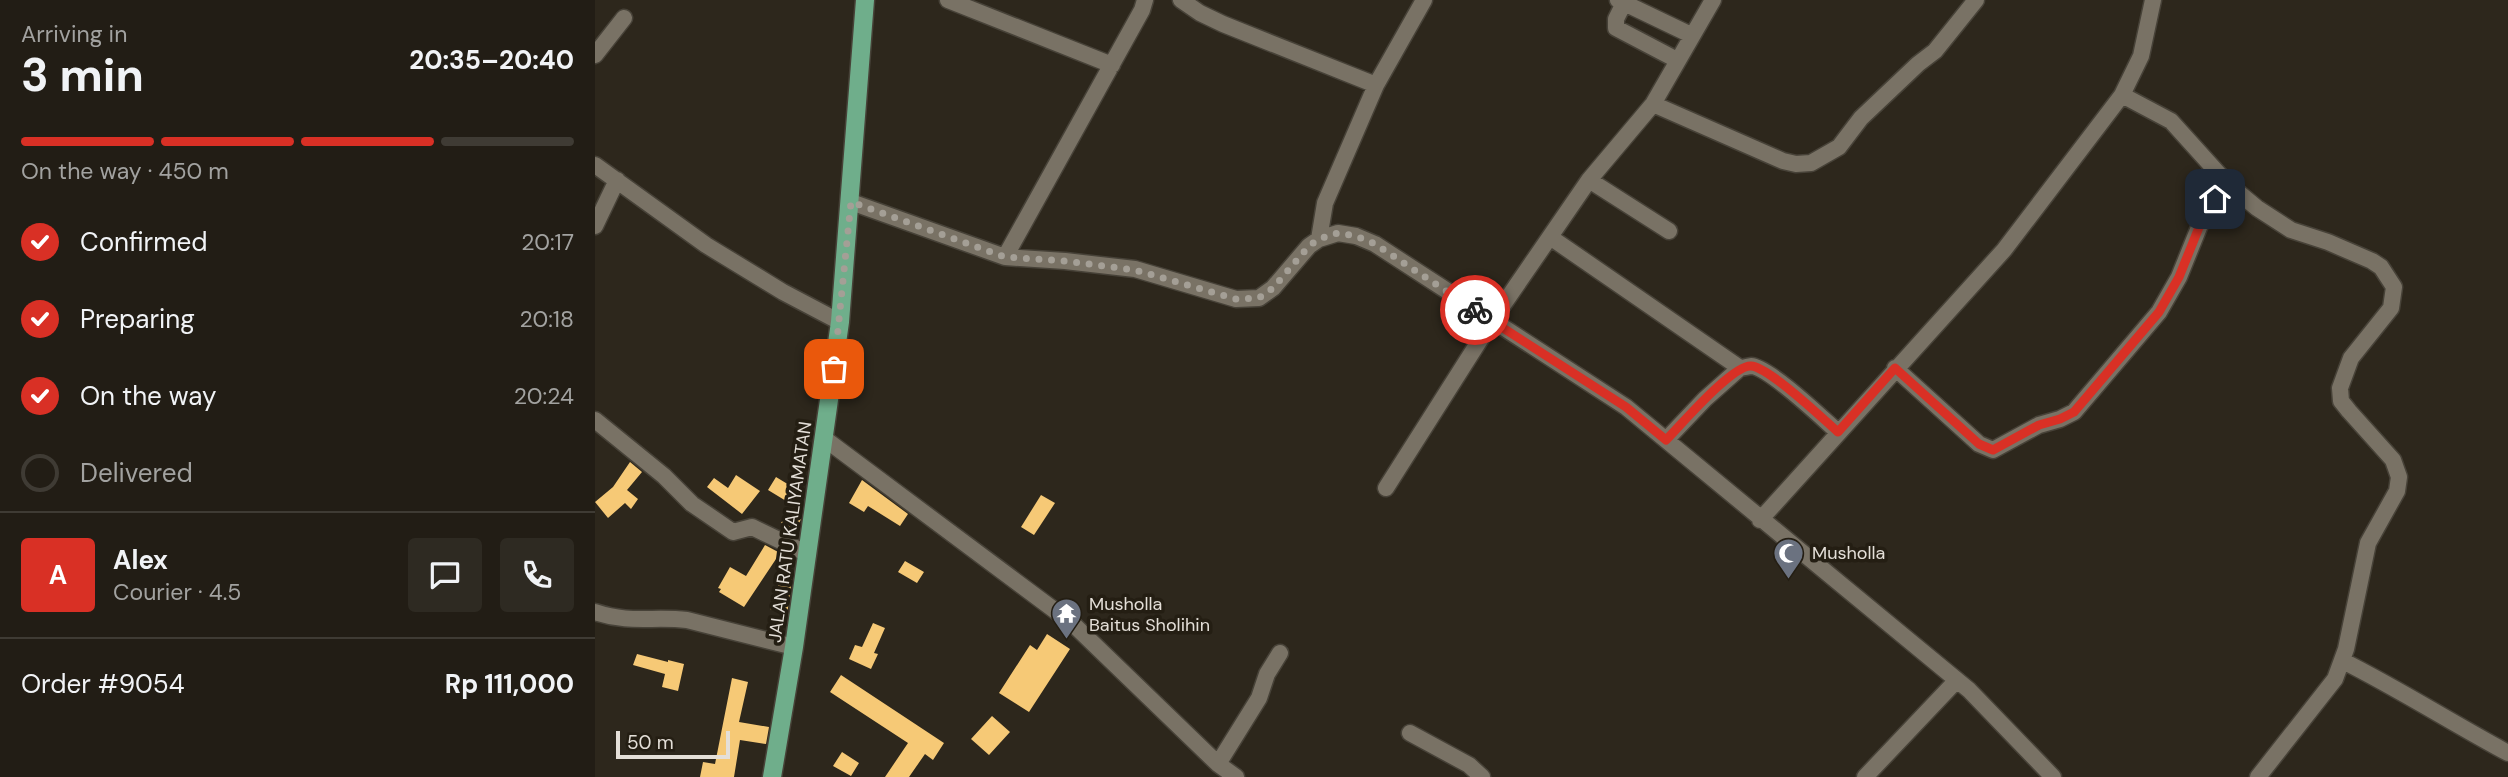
<!DOCTYPE html>
<html lang="en">
<head>
<meta charset="utf-8">
<style>
	:root { --surface:#221d15; --page:#2e2a22; --text:#f1f3f6; --muted:#a2a2a0; --line:#3f3b34; --accent:#d93025 }
	body { margin:0; font-family:"DM Sans",sans-serif; background:var(--page); color:var(--text); height:100vh; display:flex; flex-direction:column; font-size:26px; white-space:nowrap }
	* { box-sizing:border-box; margin:0 }
	p { font-size:23px; color:var(--muted) }
	.icon { flex:none; width:38px; height:38px; fill:none; stroke:currentColor; stroke-width:2; stroke-linecap:round; stroke-linejoin:round }
	.map { position:relative; flex:1; overflow:hidden }
	.details { display:flex; flex-direction:column; background:var(--surface); width:595px }
	.details>* { flex:none }
	.scale { position:absolute; left:21px; bottom:18px; width:114px; box-sizing:border-box; padding-left:7px; border:4px solid #e4dfd8; border-top:0; font-size:19px; line-height:24px; white-space:nowrap; color:#e4dfd8; -webkit-text-stroke:5px #241e13; paint-order:stroke }
	.pin { position:absolute; display:grid; place-items:center; width:60px; height:60px; color:#fff; margin:-30px; border-radius:14px; box-shadow:0 4px 10px #0006 }
	.courier { position:absolute; display:grid; place-items:center; width:70px; height:70px; margin:-35px; border:5px solid #d93025; border-radius:50%; background:#fff; color:#222; box-shadow:0 2px 9px #0007 }
	.overview em { font-style:normal; font-weight:700 }
	.overview div { display:flex; flex-direction:column-reverse }
	.overview { display:flex; align-items:center; justify-content:space-between; height:119px; padding:0 21px }
	h1 { font-size:46px; font-weight:700; line-height:52px }
	.bar { display:grid; grid-template-columns:repeat(4,1fr); gap:10px 7px; align-content:center; height:84px; padding:0 21px }
	.bar i { height:9px; border-radius:5px; background:var(--line) }
	.bar .on { background:var(--accent) }
	.bar p { grid-column:span 4 }
	.line { display:flex; align-items:center; gap:18px; padding:0 21px; border-top:2px solid var(--line) }
	.line div { flex:1 }
	.round { display:grid; place-items:center; flex:none; width:74px; height:74px; border-radius:7px; background:var(--page) }
	ol { padding:0 21px; list-style:none }
	li { display:flex; align-items:center; gap:21px; height:77px }
	li p { margin-inline-start:auto }
	li .icon { padding:7px; border-radius:50%; background:var(--accent); color:#fff; stroke-width:4 }
	li:last-child { color:var(--muted) }
	li i { width:38px; height:38px; border:4px solid var(--line); border-radius:50% }
	main { display:flex; flex:1; min-height:0 }
	.map>svg:first-child { display:block }
</style>
</head>
<body>
<main>
<section class="details">
<div class="overview"><div><h1>3 min</h1><p>Arriving in</p></div><em>20:35–20:40</em></div>
<div class="bar"><i class="on"></i><i class="on"></i><i class="on"></i><i></i><p>On the way · 450 m</p></div>
<ol>
<li><svg class="icon" aria-label="check" viewBox="0 0 24 24"><path d="M5 12l5 5 9-10"/></svg>Confirmed<p>20:17</p></li>
<li><svg class="icon" aria-label="check" viewBox="0 0 24 24"><path d="M5 12l5 5 9-10"/></svg>Preparing<p>20:18</p></li>
<li><svg class="icon" aria-label="check" viewBox="0 0 24 24"><path d="M5 12l5 5 9-10"/></svg>On the way<p>20:24</p></li>
<li><i></i>Delivered</li>
</ol>
<div class="line" style="height:126px"><b class="round" style="background:var(--accent);color:#fff">A</b><div><b>Alex</b><p>Courier · 4.5</p></div><a class="round"><svg class="icon" aria-label="chat" viewBox="0 0 24 24"><path d="M4 5h16v11H9l-5 4z"/></svg></a><a class="round"><svg class="icon" aria-label="phone" viewBox="0 0 24 24"><path d="M5 4h4l2 5-3 2q2 4 5 5l2-3 5 2v4C11 20 4 13 5 4z"/></svg></a></div>
<div class="line" style="height:91px"><div>Order #9054</div><b>Rp 111,000</b></div>
</section>
<div class="map">
<svg width="1913" height="777" viewBox="0 0 1913 777">
	<rect width="100%" height="100%" fill="#2d271c"/>
	<path fill="#f6c976" d="M35,462L47,472L32,490L43,499L36,509L30,503L13,518L0,502L18,487Z
		M141,475L165,491L147,514L112,487L119,478L133,488Z
		M181,477L209,494L201,507L173,490Z
		M267,480L313,514L305,526L273,506L269,512L254,503Z
		M446,495L460,503L439,535L426,527Z
		M194,511L206,519L200,532L186,523Z
		M170,545L185,553L149,607L124,592L126,589L123,588L135,567L151,576Z
		M310,561L329,572L322,583L303,572Z
		M187,574L197,579L192,615L175,609Z
		M278,623L290,628L279,653L283,654L276,669L254,659L260,645L267,647Z
		M452,634L475,649L434,712L404,693L435,645L442,650Z
		M42,654L73,662V660L89,664L83,691L67,687L70,674L38,665Z
		M246,675L349,743L338,760L330,754L314,777H290L313,743L235,692Z
		M137,678L153,682L144,722L174,727L171,744L145,740L139,777H105L108,762L120,764Z
		M397,716L415,732L394,755L376,739Z
		M247,752L264,763L256,776L238,766Z"/>
	<g fill="none" stroke-linecap="round" stroke-linejoin="round">
		<defs>
			<path id="minor" d="M353,0L517,65
				M586,0L605,13L628,24L781,85
				M1023,0L1096,35
				M1029,3L1021,19V28L1082,60
				M0,55L29,18
				M1527,95L1576,121L1632,183L1662,208L1696,230L1733,242L1777,261L1786,267L1799,287L1796,308L1756,358L1745,388L1746,401L1754,411L1798,460L1804,477L1802,491L1773,543L1751,649L1740,679L1663,777
				M1058,104L1188,161L1201,164L1216,163L1244,147L1266,118L1323,64L1340,51L1381,0
				M0,165L111,245L188,292L245,322
				M994,180L1074,231
				M256,202L410,257L470,261L540,269L641,299L664,298L678,288L714,246L724,239L743,233L761,236L780,244L1031,407L1374,690L1458,777
				M0,226L22,180
				M955,237L1145,368C1146,368 1156,366 1156,366C1174,367 1227,418 1243,432
				M724,239L730,203L781,85L829,0
				M410,257L547,10L550,0
				M1300,368L1384,444L1398,450L1444,425L1465,419L1479,412L1564,312L1584,277L1609,215L1632,183
				M0,420L69,476L97,504L138,532L157,527L213,554
				M230,439L478,624L623,764L641,777
				M1071,440L1110,399L1145,368
				M791,488L897,321L994,180L1058,104L1118,0
				M1165,520L1409,250L1527,95L1546,56L1558,0
				M0,612C35,624 58,616 92,620L199,647
				M1748,661C1804,689 1857,723 1913,753
				M815,733L874,765L887,777
				M623,764L664,698L672,674L685,653
				M1270,777L1362,680"/>
			<path id="major" d="M177,777L199,647L245,322L270,0"/>
		</defs>
		<use href="#minor" stroke="#474238" stroke-width="19"/>
		<use href="#major" stroke="#474238" stroke-width="21"/>
		<use href="#minor" stroke="#797265" stroke-width="16"/>
		<use href="#major" stroke="#6fae8b" stroke-width="18"/>
	</g>
	<g fill="none" stroke-linecap="round" stroke-linejoin="round">
		<path stroke="#a49f96" stroke-width="7" stroke-dasharray="0 12.6" d="M239,369L256,202L410,257L470,261L540,270L641,299L664,298L678,288L714,246L724,239L743,233L761,236L780,244L880,310"/>
		<path stroke="#d93025" stroke-width="9" d="M880,310L1031,407L1071,440C1086,425 1137,365 1156,366C1174,367 1227,418 1243,432L1300,368L1384,444L1398,450L1444,425L1465,419L1479,412L1564,312L1584,277L1609,215L1620,199"/>
	</g>
	<defs>
		<symbol id="mosque-pin" viewBox="-11 -11 22 30"><path d="M0 17L-7.5 6A9.5 9.5 0 1 1 7.5 6Z" fill="#6b7280" stroke="#241e13"/><path d="M3.5-4.9A6 6 0 1 0 3.5 4.9A5 5 0 1 1 3.5-4.9Z" fill="#fff"/></symbol>
		<symbol id="temple-pin" viewBox="-11 -11 22 30"><path d="M0 17L-7.5 6A9.5 9.5 0 1 1 7.5 6Z" fill="#6b7280" stroke="#241e13"/><path d="M0-6L5-2H3V0L6.5 2.5H4V6H1.5V3h-3V6H-4V2.5H-6.5L-3 0V-2H-5Z" fill="#fff"/></symbol>
	</defs>
	<g fill-rule="evenodd">
		<use href="#mosque-pin" x="1176" y="536" width="35" height="47"/>
		<use href="#temple-pin" x="454" y="596" width="35" height="47"/>
	</g>
	<g text-anchor="middle" stroke-width="7" stroke-linejoin="round" paint-order="stroke">
		<g font-size="18" fill="#e4dfd8" stroke="#241e13">
			<text transform="translate(195 532) rotate(-82)" y="6">JALAN RATU KALIYAMATAN</text>
		</g>
		<g font-size="18" fill="#e4dfd8" stroke="#241e13" text-anchor="start">
			<text x="1217" y="559">Musholla</text>
			<text x="494" y="610">Musholla<tspan x="494" dy="21">Baitus Sholihin</tspan></text>
		</g>
	</g>
</svg>
<div class="scale">50 m</div>
<div class="pin" style="left:239px;top:369px;background:#ea580c"><svg class="icon" aria-label="bag" viewBox="0 0 24 24"><path d="M5 8h14l-1 12H6zM9 8a3 3 0 0 1 6 0"/></svg></div>
<div class="pin" style="left:1620px;top:199px;background:#1f2937"><svg class="icon" aria-label="home" viewBox="0 0 24 24"><path d="M3 11l9-7 9 7M6 9v11h12V9"/></svg></div>
<div class="courier" style="left:880px;top:310px"><svg class="icon" aria-label="bike" viewBox="0 0 24 24"><circle cx="6" cy="16" r="4"/><circle cx="18" cy="16" r="4"/><path d="M6 16l4-8h5l3 8M10 8l3 8H6M13 5h3"/></svg></div>
</div>
</main>
</body>
</html>
